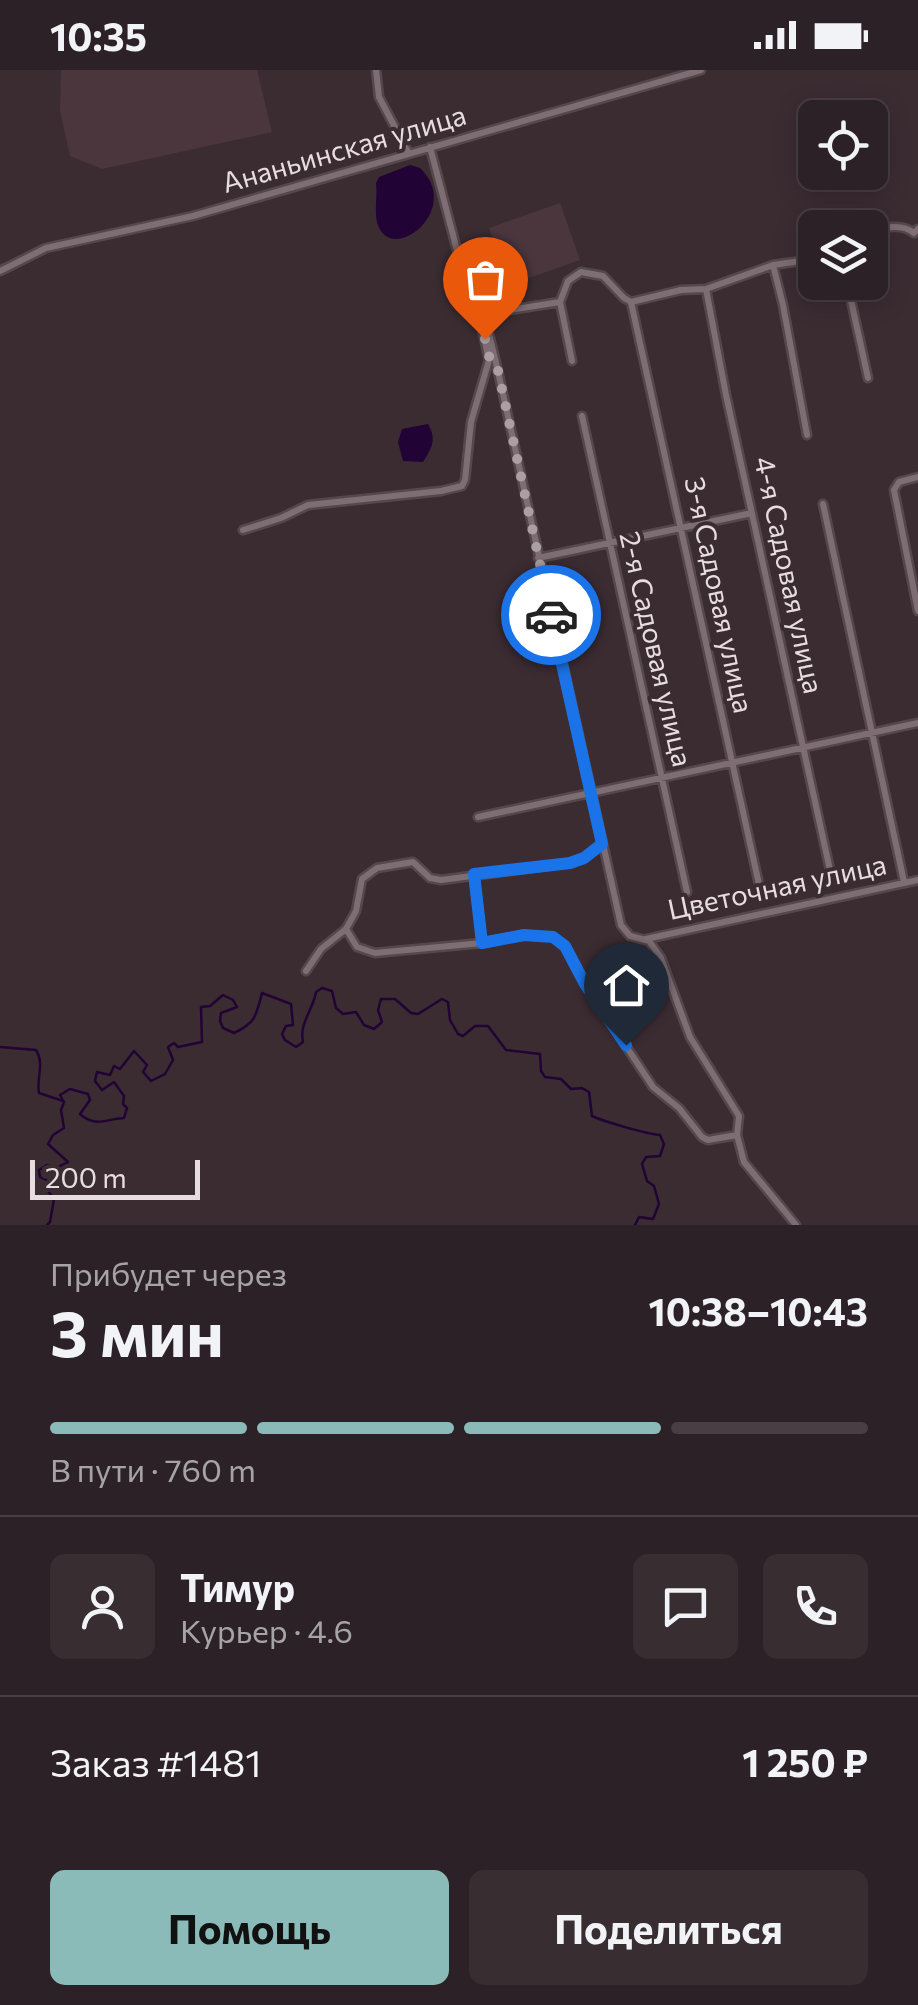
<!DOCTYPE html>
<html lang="ru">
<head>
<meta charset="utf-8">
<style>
	:root { --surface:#2c2126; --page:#382e32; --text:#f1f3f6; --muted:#a6a3a7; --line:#483e43; --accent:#8bbbb9 }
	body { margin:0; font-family:Commissioner,sans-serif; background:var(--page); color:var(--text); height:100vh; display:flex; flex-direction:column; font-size:38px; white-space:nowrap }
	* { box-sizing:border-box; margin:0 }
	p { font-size:32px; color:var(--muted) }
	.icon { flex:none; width:55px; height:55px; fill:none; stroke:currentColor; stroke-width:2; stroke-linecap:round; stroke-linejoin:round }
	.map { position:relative; height:1155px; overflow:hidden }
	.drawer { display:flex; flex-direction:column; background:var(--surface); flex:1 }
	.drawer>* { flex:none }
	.tools { position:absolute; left:798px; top:30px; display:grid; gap:20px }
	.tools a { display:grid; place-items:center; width:90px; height:90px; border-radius:15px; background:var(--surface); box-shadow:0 5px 25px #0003,0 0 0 2px var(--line); font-size:50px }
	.scale { position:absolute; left:30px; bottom:25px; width:170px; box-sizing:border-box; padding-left:10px; border:5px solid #e7dde0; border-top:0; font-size:28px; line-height:35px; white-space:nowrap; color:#e7dde0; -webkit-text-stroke:8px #3b2c32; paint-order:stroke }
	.pin { position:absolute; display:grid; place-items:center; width:85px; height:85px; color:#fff; margin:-102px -42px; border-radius:50% 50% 50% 0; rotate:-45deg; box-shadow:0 0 10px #0007 }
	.pin .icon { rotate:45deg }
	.courier { position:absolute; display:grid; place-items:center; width:100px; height:100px; margin:-50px; border:8px solid #1a73e8; border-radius:50%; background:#fff; color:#222; box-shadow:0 2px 12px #0007 }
	.summary em { font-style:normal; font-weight:700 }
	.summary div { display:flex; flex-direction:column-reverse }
	.summary { display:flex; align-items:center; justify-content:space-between; height:170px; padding:0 50px }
	h1 { font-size:65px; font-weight:700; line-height:75px }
	.bar { display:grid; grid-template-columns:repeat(4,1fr); gap:15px 10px; align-content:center; height:120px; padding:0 50px }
	.bar i { height:12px; border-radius:8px; background:var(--line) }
	.bar .selected { background:var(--accent) }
	.bar p { grid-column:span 4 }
	.line { display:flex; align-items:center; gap:25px; padding:0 50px; border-top:2px solid var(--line) }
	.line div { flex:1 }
	.round { display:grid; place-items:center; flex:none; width:105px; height:105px; border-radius:15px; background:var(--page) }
	.cta { display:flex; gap:20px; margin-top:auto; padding:20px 50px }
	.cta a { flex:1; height:115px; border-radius:15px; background:var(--accent); color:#111; font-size:40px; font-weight:700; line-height:115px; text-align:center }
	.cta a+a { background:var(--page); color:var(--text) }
	.status { display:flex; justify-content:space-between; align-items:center; height:70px; padding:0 50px; background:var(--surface); direction:ltr }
	.status svg { height:28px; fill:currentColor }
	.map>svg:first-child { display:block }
</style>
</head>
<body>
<div class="status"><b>10:35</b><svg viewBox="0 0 49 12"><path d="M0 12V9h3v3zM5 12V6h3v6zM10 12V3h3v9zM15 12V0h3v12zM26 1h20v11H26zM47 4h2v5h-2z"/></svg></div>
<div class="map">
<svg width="918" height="1155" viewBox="0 0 918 1155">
	<rect width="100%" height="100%" fill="#3b2c32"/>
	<path fill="#4b363e" d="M61,0H257L272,62L102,99L70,86L60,41Z
		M560,133L580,190L509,215L489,158Z"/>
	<path fill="#210335" d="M410,95L420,98C461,137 400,189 381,161C372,149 378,127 376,113L379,107Z
		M428,354C437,369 432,378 423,392L403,391L398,372L402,359Z"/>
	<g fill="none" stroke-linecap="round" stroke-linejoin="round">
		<path stroke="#210335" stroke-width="2.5" d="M0,977L36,980C45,994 36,1008 39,1023L63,1031
			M47,1155L50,1152L54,1129L48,1121V1111L40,1107L39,1100L47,1095L56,1098L68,1092L48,1074L53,1065L64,1058L61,1040L64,1032L60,1025L70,1019L88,1024L90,1030L80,1044C96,1058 105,1049 124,1048L127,1038L123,1034L124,1026L114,1012L102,1020L95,1011L97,1002L110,1005L114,996L120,999L134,981L147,995L143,1002L151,1011L165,1004L173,990L168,977L174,973L178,977L202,972L201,937L210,936L223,925L233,930L237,937L221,943L220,951L223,958L234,963C255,953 256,947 262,923L291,934L293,955L286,956L282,964L285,970L296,977L303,972C299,953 313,940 316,922L322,918L332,921L336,938L343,944L356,942L364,955L374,959L382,952L378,940L381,929H395L411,943L418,944L442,929L448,932L450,950L458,964L463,966L475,956H488L506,980L540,984L541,1001L545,1007L561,1009L571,1019L582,1018L589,1022L592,1046C605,1052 647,1064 660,1065L664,1074L660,1086L646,1087L642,1094L647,1111L654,1116L659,1134L653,1149L639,1147L635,1155"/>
		<defs>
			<path id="street" d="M376,0L379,27L408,82
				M430,77L464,207L480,249L488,260L497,297L621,855L630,866L649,871L661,888L690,967L739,1046L737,1065L744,1092L796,1155
				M870,162C884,157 902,153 914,163L918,159
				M773,195L783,235L807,365
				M0,201L46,178L193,146L701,0
				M847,212L868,308
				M706,219L726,325L830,800
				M560,232L572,291
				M631,232L762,828
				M478,240L497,242L560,232L568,211L581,202L603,206L624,228L631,232L681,220L706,219L773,195L815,189
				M582,346L687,822
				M918,407L899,412L894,420L918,541
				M823,434L904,812
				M243,460L281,448L308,435L441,421L462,416L465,410L471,352L489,290L480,250
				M538,488L752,443
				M478,747L918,653
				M346,859L357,877L375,883L482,873L474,804
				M646,869L918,810
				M482,873L524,865L553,867L565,877L585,914L653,1017L679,1038L702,1067L708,1070L737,1065
				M306,901L321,879L346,859L356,841L362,809L377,798L413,792L430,808L441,810L570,793L584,788L602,774"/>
		</defs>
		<use href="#street" stroke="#55484d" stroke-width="11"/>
		<use href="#street" stroke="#7e6d73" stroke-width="6"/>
	</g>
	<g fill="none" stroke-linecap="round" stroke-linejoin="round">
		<path stroke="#ab9fa3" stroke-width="10" stroke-dasharray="0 18" d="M485,269L490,290L497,296L551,545"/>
		<path stroke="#1a73e8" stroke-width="12" d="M551,545L602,774L584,788L570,793L474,804L482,873L524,865L553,867L565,876L585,914L626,975"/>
	</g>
	<g text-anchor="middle" stroke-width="8" stroke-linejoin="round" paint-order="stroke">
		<g font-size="28" fill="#e7dde0" stroke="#3b2c32">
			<text transform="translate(344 79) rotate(-16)" y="10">Ананьинская улица</text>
			<text transform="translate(789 505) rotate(78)" y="10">4-я Садовая улица</text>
			<text transform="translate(719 525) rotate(78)" y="10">3-я Садовая улица</text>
			<text transform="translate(656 579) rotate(77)" y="10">2-я Садовая улица</text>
			<text transform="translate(777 817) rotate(-12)" y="10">Цветочная улица</text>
		</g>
	</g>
</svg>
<div class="tools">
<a><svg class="icon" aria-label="locate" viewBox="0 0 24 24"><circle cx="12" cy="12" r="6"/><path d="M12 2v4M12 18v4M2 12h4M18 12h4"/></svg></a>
<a><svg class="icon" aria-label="layers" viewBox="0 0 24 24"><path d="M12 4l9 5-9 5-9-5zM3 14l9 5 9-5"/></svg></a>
</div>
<div class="scale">200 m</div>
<div class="pin" style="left:485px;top:269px;background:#ea580c"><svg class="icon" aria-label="bag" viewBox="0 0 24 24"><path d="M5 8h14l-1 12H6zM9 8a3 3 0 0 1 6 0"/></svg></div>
<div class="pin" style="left:626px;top:975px;background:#1f2937"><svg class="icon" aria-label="home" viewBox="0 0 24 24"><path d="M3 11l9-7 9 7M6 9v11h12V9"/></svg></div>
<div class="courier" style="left:551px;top:545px"><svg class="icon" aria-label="car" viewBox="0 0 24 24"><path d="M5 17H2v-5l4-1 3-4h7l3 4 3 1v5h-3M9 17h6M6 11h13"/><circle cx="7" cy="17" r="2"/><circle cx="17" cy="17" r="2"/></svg></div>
</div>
<section class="drawer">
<div class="summary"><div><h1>3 мин</h1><p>Прибудет через</p></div><em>10:38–10:43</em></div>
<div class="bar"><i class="selected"></i><i class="selected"></i><i class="selected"></i><i></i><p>В пути · 760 m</p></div>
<div class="line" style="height:180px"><a class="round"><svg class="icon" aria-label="person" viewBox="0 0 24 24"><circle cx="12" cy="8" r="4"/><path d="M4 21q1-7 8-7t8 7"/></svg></a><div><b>Тимур</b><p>Курьер · 4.6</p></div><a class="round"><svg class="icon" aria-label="chat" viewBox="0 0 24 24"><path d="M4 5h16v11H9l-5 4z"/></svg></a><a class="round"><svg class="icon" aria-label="phone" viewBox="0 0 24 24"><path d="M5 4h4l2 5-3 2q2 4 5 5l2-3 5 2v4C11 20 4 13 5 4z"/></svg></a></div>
<div class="line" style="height:130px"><div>Заказ #1481</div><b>1 250 ₽</b></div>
<div class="cta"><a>Помощь</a><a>Поделиться</a></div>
</section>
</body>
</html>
